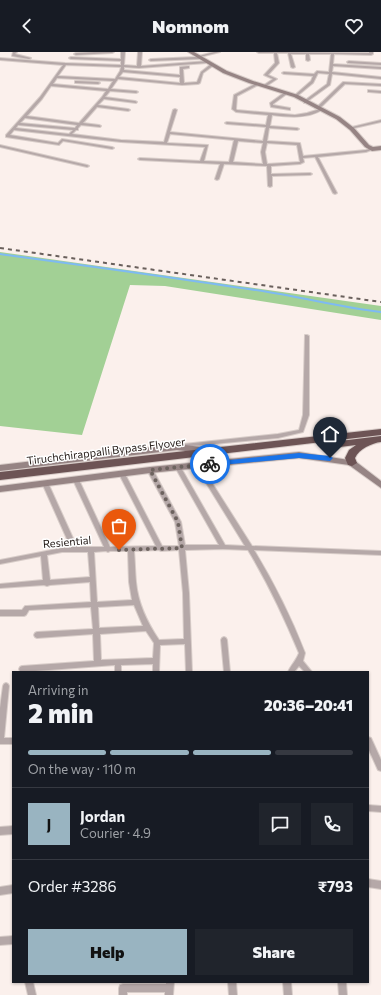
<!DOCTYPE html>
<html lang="en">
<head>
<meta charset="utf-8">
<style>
	:root { --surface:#171b24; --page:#20242c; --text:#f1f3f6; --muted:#9ea1a6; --line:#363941; --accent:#99b4c1 }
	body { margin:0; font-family:Commissioner,sans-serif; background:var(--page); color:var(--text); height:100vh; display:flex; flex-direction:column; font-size:15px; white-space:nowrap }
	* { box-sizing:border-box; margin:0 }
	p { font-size:13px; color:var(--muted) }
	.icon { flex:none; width:22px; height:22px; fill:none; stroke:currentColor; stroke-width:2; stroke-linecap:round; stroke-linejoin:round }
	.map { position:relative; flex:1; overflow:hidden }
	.panel { position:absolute; left:12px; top:619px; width:357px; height:312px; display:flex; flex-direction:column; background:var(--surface); border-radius:0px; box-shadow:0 1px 3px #0004 }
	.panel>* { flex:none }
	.pin { position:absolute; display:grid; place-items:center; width:34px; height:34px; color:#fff; margin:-41px -17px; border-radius:50% 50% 50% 0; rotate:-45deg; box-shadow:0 0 4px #0007 }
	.pin .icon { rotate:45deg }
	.courier { position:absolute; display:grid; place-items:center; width:40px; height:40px; margin:-20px; border:3px solid #1a73e8; border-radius:50%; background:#fff; color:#222; box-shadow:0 1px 5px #0007 }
	.overview em { font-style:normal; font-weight:800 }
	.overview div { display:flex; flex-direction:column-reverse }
	.overview { display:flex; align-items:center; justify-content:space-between; height:68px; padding:0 16px }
	h1 { font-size:26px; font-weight:800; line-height:30px }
	.bar { display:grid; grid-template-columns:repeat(4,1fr); gap:6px 4px; align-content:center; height:48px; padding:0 16px }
	.bar i { height:5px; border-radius:3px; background:var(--line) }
	.bar .on { background:var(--accent) }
	.bar p { grid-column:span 4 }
	.line { display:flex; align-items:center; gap:10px; padding:0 16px; border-top:1px solid var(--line) }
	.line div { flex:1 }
	.round { display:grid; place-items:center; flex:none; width:42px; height:42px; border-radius:0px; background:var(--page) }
	.cta { display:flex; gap:8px; margin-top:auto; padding:8px 16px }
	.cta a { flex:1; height:46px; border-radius:0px; background:var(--accent); color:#111; font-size:16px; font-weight:800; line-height:46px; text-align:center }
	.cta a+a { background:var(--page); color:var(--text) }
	header { display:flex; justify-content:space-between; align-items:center; height:52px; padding:0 16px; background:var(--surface); font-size:18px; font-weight:800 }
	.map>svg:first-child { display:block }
</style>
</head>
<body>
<header><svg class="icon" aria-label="back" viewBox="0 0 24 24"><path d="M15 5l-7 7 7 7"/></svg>Nomnom<svg class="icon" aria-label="heart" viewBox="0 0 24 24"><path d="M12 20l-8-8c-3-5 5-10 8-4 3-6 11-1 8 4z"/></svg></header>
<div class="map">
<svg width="381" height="943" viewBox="0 0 381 943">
	<rect width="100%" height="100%" fill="#fbf0ec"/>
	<path fill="#a2d095" d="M0,200L381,254V268L165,234L130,233L82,383L0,374Z"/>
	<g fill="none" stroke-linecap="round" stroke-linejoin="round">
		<path stroke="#7ebaf2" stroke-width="2" d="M0,202C89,214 179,226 268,240C306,246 343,256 381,260"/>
		<defs>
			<path id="street" d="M13,0H17L15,2L31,6L29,7L12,4Z
				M94,0H114L112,1L76,3L74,2L76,1Z
				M121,0H125L124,13L137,14L138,0H142L141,14L208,9V11H207L139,16L124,15V18L180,23V15L189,14V16L183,17L184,31L197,30L201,20L211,12L214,13L203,21L200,31L198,32L182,33L118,27L111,37L136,39L138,40L136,41L110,39L105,45L135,49L137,50L136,51L104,47L98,53L128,57L130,58L128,59L97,55L83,71L99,73L101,74L100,75L81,73L78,76V78H76L72,82L121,88L164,90L173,58L175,57L177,58L170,80L263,89L266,75L227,72L225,71L227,70L266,73L268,63L236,60L232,57L234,43L257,31H258V33L237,44L236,57L237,58L295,63L307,61L320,57L322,58C307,67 288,65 272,63L270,74L297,76L299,77L297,78L269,76L267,89L300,91L303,104L366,98L372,96L374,97L366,100L318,105L337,141L335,142L333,141L315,105L303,106L304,110L300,112L271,114V122L310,121L312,122L310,123L272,124V134L270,135L268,134L267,114L224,112L219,127L217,128L215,127L220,112L140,108L138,107L140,106L200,109L205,95L121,90L14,78L10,83L58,91L62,87L112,95L114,96L112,97L63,89L59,93L6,85V83L40,45L63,13L0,8V6L65,11L121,13V9L71,7L69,6L71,5L121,7ZM66,13L121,15L120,19L115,27L58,24ZM123,20L180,25V31L119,25ZM57,26L113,29L108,37L53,32ZM51,34L106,39L102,45L79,71L27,64L42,47ZM25,66L77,73L75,76L20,71ZM18,73L73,78L69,82L16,76ZM170,82L234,88L229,110L204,109L208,93L167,91ZM238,89L263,91L261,100L263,112L233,110ZM267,91L297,93L300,110L267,112L265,100Z
				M214,0H220L200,5L201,6L199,7L151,9L149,8L151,7L195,5Z
				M257,0L369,1V0H373V2L371,3L334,2L333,12L381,15V17L333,14L332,20L381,25V27L332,22L330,33L305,51H304V49L327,32L329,22L318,21L313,31L296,45H295V43L311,29L313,24L284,22L282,21L284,20L314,22L317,19L329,20L331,2H309L310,8L308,9L306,8V2H291L295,15L293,16L291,15L288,1H277L279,11L268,23L277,27L265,35H264V33L273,27L264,23L275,11L274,1H259Z
				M349,9L381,11V13L348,11L347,10Z
				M76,29L98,30L100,31L98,32L75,31V29Z
				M343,30L381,32V34L345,32L319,57H317V55Z
				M368,38L381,39V41L369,40H368Z
				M285,40L288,41L273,52V53L290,56V58L271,55L270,51Z
				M381,68V70L350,77L348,76Z
				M0,93L87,113L89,114L87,115L0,95Z
				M305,283H307L309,284V363L303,380L278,386L182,395L181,394L182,393L184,392L278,382L299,378L303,363Z
				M198,411L200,412L252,494L381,499V503L254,498C274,531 291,565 305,601L303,609L312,620H305L299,614L294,620H288C291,613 296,609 299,601C284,565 268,531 248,498L223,497L185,498L189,541L192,620H186L185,592L160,593L159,620H153V612L121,613V620H115V613L22,620L20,619L19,617L20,615L22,614L94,609L93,582L37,586L35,585L34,583L35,581L37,580L93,577L91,555L29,558L26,563L24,564H0V558H22L25,554H27L91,550L90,530L50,533L47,534L44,533L0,536V532L43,528L41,504L0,512V508L62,496H71L42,431L43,430H47L48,431L77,495H104L73,428L76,426L79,428L110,495L156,494L119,422L122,420L125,422L162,494H179L175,470L147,418L150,416L153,418L181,470L185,493H219L175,415L178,413L180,414L225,493L245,494L195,413ZM159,498L161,499L179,498L183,541L184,587L159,588C147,570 138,552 136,530C135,520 135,509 134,499ZM106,499L108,500L110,499H128L129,530L132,548L97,550L94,500ZM62,500H88L90,525L50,528L47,503ZM134,553L143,574L99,576L98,555ZM146,579L154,591L153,606L101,608L100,582Z
				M224,585L226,586L227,588L230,620H224L221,588L222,586Z
				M6,631L8,632L9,634L4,686H13V692H0V656L3,634L4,632Z
				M368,685L371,686L381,708V719L378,718L368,696Z
				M368,753L381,754V760L368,759Z
				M13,774V782L0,783V775Z
				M368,827L381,829V837L368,835Z
				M13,833V841L0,843V835Z
				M13,884V892L0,893V885Z
				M25,930H33L36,943H28Z
				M166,930H174L173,943H165V940H127V943H119V936L120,933L123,932H166Z
				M228,930H236L237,943H229Z
				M283,930H291L292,943H284Z
				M338,930H346L347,943H339Z"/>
			<path id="secondary" d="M188,0H194L227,19L253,29L298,43L340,65L354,76L369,93L373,95L381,94V98L372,99L365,95L350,78L336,67L294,45L249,31L223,21Z
				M177,392L209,396L213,399L209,402L177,398L0,419V413Z
				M299,400L355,409L381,429V436L349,413L299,406L150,421L0,440V434L150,415Z"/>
			<path id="highway" d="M381,377V383L0,428V420Z
				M381,384V390C372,391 359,397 355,406L357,411L352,414L348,413L345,406L349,398L356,393L340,395L335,392L340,389Z"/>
		</defs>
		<use href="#street" stroke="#d8cdc9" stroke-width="2"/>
		<use href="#secondary" stroke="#d8cdc9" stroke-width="2"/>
		<use href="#highway" stroke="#d8cdc9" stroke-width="2"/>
		<use href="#street" fill="#b5a8a8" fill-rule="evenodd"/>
		<use href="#secondary" fill="#968484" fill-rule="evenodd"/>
		<use href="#highway" fill="#6d5455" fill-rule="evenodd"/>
		<path stroke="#6a605c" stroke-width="2" stroke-dasharray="4 4" stroke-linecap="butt" d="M0,196L381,250"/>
	</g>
	<path fill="#1a73e8" d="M299,401L330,404L333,406L330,409L299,406L210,414L206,412L210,410Z"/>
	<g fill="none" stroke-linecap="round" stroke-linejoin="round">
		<path stroke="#6d635f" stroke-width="4" stroke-dasharray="0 7.2" d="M119,498L182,496L178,470L150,418L210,412"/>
	</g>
	<g text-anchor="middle" stroke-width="3" stroke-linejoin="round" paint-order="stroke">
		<g font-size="11" fill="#201713" stroke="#fff">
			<text transform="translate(106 399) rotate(-7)" y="4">Tiruchchirappalli Bypass Flyover</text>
			<text transform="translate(67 490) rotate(-5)" y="4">Resiential</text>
		</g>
	</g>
</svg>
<div class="pin" style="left:119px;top:498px;background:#ea580c"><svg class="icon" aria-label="bag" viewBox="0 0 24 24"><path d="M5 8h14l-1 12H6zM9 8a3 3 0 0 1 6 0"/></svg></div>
<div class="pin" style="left:330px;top:406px;background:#1f2937"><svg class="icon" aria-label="home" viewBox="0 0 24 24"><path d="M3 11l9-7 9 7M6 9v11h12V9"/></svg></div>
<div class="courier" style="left:210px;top:412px"><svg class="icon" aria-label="bike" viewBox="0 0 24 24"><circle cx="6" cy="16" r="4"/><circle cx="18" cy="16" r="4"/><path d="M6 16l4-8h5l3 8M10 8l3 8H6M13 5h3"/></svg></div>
<section class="panel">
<div class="overview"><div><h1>2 min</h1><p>Arriving in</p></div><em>20:36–20:41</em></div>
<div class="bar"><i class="on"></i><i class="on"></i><i class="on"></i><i></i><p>On the way · 110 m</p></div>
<div class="line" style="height:72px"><b class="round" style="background:var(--accent);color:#111">J</b><div><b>Jordan</b><p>Courier · 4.9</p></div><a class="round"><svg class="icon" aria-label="chat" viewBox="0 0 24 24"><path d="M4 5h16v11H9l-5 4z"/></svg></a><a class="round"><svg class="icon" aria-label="phone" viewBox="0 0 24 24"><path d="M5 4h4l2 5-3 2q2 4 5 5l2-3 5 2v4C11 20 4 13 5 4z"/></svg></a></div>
<div class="line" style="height:52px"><div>Order #3286</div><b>₹793</b></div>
<div class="cta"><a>Help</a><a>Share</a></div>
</section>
</div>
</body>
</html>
